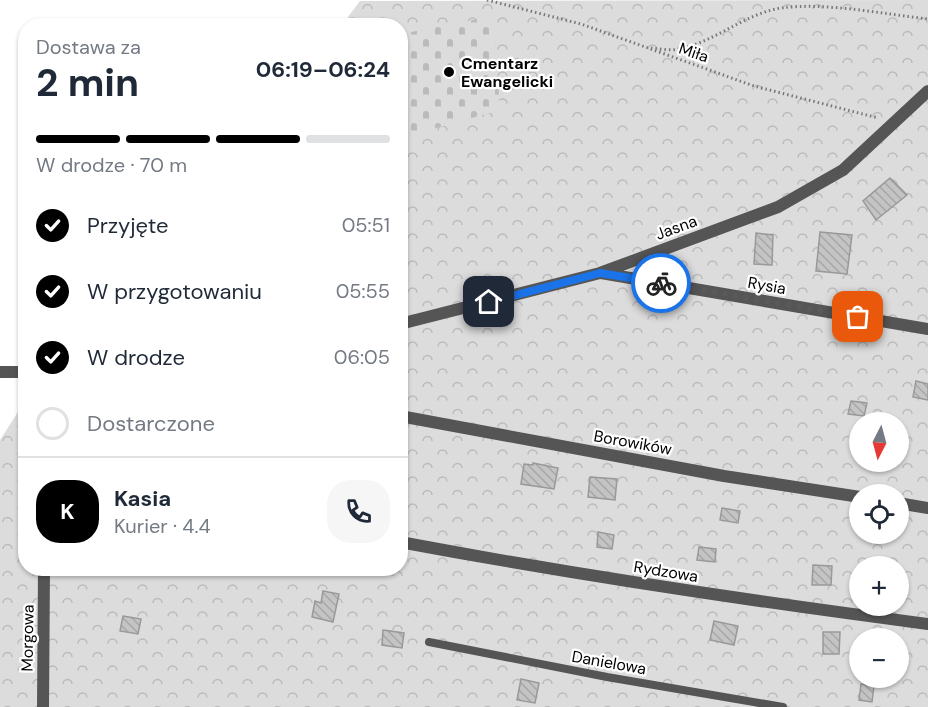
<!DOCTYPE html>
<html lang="pl">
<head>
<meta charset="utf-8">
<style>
	:root { --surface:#fff; --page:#f6f6f7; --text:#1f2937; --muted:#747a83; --line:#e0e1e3; --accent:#000 }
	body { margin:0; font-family:"DM Sans",sans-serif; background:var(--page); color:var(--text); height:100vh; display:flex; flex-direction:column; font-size:22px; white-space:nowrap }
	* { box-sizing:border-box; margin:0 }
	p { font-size:20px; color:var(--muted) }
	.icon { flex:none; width:33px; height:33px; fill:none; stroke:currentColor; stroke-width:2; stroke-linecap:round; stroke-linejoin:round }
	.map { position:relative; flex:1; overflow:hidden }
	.sheet { position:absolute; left:18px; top:18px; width:390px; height:558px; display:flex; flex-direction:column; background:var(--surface); border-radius:24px; box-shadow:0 2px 4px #0004 }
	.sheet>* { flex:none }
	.needle { width:39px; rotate:186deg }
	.controls { position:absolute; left:849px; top:412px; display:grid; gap:12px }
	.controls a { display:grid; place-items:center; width:60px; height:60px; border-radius:50%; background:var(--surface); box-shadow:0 2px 4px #0004; font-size:30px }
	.pin { position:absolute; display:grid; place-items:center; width:51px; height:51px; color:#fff; margin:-26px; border-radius:12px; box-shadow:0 3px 9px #0006 }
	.courier { position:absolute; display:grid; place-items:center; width:60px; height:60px; margin:-30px; border:4px solid #1a73e8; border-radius:50%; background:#fff; color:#222; box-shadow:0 2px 8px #0007 }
	.summary em { font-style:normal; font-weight:700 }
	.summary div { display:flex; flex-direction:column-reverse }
	.summary { display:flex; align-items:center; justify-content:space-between; height:102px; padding:0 18px }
	h1 { font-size:39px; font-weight:700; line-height:45px }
	.bar { display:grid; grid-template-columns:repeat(4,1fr); gap:9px 6px; align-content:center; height:72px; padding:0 18px }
	.bar i { height:8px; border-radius:4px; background:var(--line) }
	.bar .active { background:var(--accent) }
	.bar p { grid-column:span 4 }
	.line { display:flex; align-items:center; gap:15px; padding:0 18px; border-top:2px solid var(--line) }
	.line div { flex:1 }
	.round { display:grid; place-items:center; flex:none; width:63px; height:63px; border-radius:24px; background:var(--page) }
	ol { padding:0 18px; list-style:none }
	li { display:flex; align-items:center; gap:18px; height:66px }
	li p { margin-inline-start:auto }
	li .icon { padding:6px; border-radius:50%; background:var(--accent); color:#fff; stroke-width:4 }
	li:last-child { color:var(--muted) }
	li i { width:33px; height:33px; border:3px solid var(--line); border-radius:50% }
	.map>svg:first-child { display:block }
</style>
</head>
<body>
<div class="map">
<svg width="928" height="707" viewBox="0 0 928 707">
	<defs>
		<pattern id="forest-crowns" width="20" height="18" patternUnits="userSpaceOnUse" patternTransform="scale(1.5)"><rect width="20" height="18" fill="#dcdcdc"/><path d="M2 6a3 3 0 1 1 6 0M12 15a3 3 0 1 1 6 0" fill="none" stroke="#bbb"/></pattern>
		<pattern id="cemetery-stones" width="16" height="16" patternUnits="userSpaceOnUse" patternTransform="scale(1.5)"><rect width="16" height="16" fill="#dcdcdc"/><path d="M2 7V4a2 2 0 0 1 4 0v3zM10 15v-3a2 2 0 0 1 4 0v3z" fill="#bbb"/></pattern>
		<pattern id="building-back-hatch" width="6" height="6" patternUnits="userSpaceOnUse" patternTransform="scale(1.5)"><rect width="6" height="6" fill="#c4c4c4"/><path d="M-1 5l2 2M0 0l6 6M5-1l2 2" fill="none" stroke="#a7a7a7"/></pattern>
	</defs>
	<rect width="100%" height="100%" fill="#fff"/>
	<path fill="url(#forest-crowns)" fill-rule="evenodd" d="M928,0V707H0V440L25,401L26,568H400V26L342,25L360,1ZM860,423H898V462H860ZM860,495H898V534H860ZM860,567H898V606H860ZM860,639H898V678H860Z"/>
	<path fill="url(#cemetery-stones)" d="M493,16L500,110L401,138V34Z"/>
	<path fill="url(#building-back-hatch)" stroke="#999" stroke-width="1.5" d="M890,178L907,195L876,220L863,201Z
		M820,232L852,235L847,274L816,271Z
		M756,233L773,235L772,265L754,264Z
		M916,381L928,384V400L913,397Z
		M851,401L867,403L864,416L848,414Z
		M533,463L558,468L554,489L521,484L524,464L533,465Z
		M590,477L617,479L615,500L588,497Z
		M722,508L740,511L738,523L720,520Z
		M598,532L614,535L612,549L597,547Z
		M699,547L716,549L715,562L697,560Z
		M813,565L832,566L831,585H812Z
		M323,591L339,594L333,622L312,617L315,601L321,603Z
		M123,616L141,619L138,634L120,631Z
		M714,621L738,626L734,645L710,640Z
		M383,630L404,633L402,648L382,645Z
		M823,632H840L839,654H823Z
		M521,679L539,683L535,703L517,700Z
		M861,684L874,686L872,702L859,700Z"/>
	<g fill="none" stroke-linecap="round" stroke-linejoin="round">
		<path stroke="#777" stroke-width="3" stroke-dasharray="1.5 3" stroke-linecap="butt" d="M487,0L581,24L754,86L878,118
			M651,48C660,49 670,51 679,49C715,42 744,14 781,8C824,2 884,14 928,19"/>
		<path stroke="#555" stroke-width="8" d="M429,642L607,677L783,707"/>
		<path stroke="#555" stroke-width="12" d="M601,273L928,329
			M400,324L600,273L778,207L843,170L928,91
			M0,372H26
			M400,416L724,476L860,497
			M898,503L928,508
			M400,542C576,575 751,601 928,624
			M43,707L44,568"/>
	</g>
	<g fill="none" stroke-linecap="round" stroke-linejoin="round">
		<path stroke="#595959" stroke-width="6" stroke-dasharray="0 10.8" d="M661,283L858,317"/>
		<path stroke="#1a73e8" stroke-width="8" d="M489,302L600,273L661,283"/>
	</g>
	<circle fill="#000" stroke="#fff" stroke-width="2" cx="449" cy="72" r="6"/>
	<g text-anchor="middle" stroke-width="4.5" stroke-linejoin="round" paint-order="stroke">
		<g font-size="16" fill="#000" stroke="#fff">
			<text transform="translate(694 52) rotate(19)" y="6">Miła</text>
			<text transform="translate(676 227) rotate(-20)" y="6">Jasna</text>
			<text transform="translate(767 285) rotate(10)" y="6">Rysia</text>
			<text transform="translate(633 442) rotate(10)" y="6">Borowików</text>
			<text transform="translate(666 571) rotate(9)" y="6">Rydzowa</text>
			<text transform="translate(27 638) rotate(-89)" y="6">Morgowa</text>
			<text transform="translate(609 662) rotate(10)" y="6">Danielowa</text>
		</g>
		<g font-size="16" font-weight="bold" fill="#000" stroke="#fff" text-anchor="start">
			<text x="461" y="69">Cmentarz<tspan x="461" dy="18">Ewangelicki</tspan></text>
		</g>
	</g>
</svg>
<div class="controls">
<a><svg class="needle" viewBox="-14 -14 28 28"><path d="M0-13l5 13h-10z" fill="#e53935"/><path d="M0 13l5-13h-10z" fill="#747a83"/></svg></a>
<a><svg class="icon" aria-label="locate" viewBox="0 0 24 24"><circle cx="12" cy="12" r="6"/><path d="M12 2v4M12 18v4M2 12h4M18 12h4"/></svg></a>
<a>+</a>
<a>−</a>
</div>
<div class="pin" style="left:858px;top:317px;background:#ea580c"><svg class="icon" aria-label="bag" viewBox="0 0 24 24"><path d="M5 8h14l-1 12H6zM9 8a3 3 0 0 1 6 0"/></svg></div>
<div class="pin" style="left:489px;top:302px;background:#1f2937"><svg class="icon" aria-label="home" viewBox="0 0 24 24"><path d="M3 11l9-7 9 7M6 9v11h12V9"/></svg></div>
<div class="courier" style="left:661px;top:283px"><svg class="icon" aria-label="bike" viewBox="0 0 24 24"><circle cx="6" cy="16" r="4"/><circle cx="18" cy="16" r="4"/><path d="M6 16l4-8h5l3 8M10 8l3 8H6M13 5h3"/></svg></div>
<section class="sheet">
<div class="summary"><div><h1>2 min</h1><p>Dostawa za</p></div><em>06:19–06:24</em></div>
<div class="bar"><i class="active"></i><i class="active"></i><i class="active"></i><i></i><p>W drodze · 70 m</p></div>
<ol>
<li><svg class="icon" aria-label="check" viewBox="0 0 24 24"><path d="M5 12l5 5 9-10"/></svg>Przyjęte<p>05:51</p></li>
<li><svg class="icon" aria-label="check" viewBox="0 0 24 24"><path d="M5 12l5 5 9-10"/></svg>W przygotowaniu<p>05:55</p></li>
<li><svg class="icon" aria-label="check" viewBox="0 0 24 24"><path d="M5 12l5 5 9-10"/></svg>W drodze<p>06:05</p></li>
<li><i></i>Dostarczone</li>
</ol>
<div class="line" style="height:108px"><b class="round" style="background:var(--accent);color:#fff">K</b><div><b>Kasia</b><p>Kurier · 4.4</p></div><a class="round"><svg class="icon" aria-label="phone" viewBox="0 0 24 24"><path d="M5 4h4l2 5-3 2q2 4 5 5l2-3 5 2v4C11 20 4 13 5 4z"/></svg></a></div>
</section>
</div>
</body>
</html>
